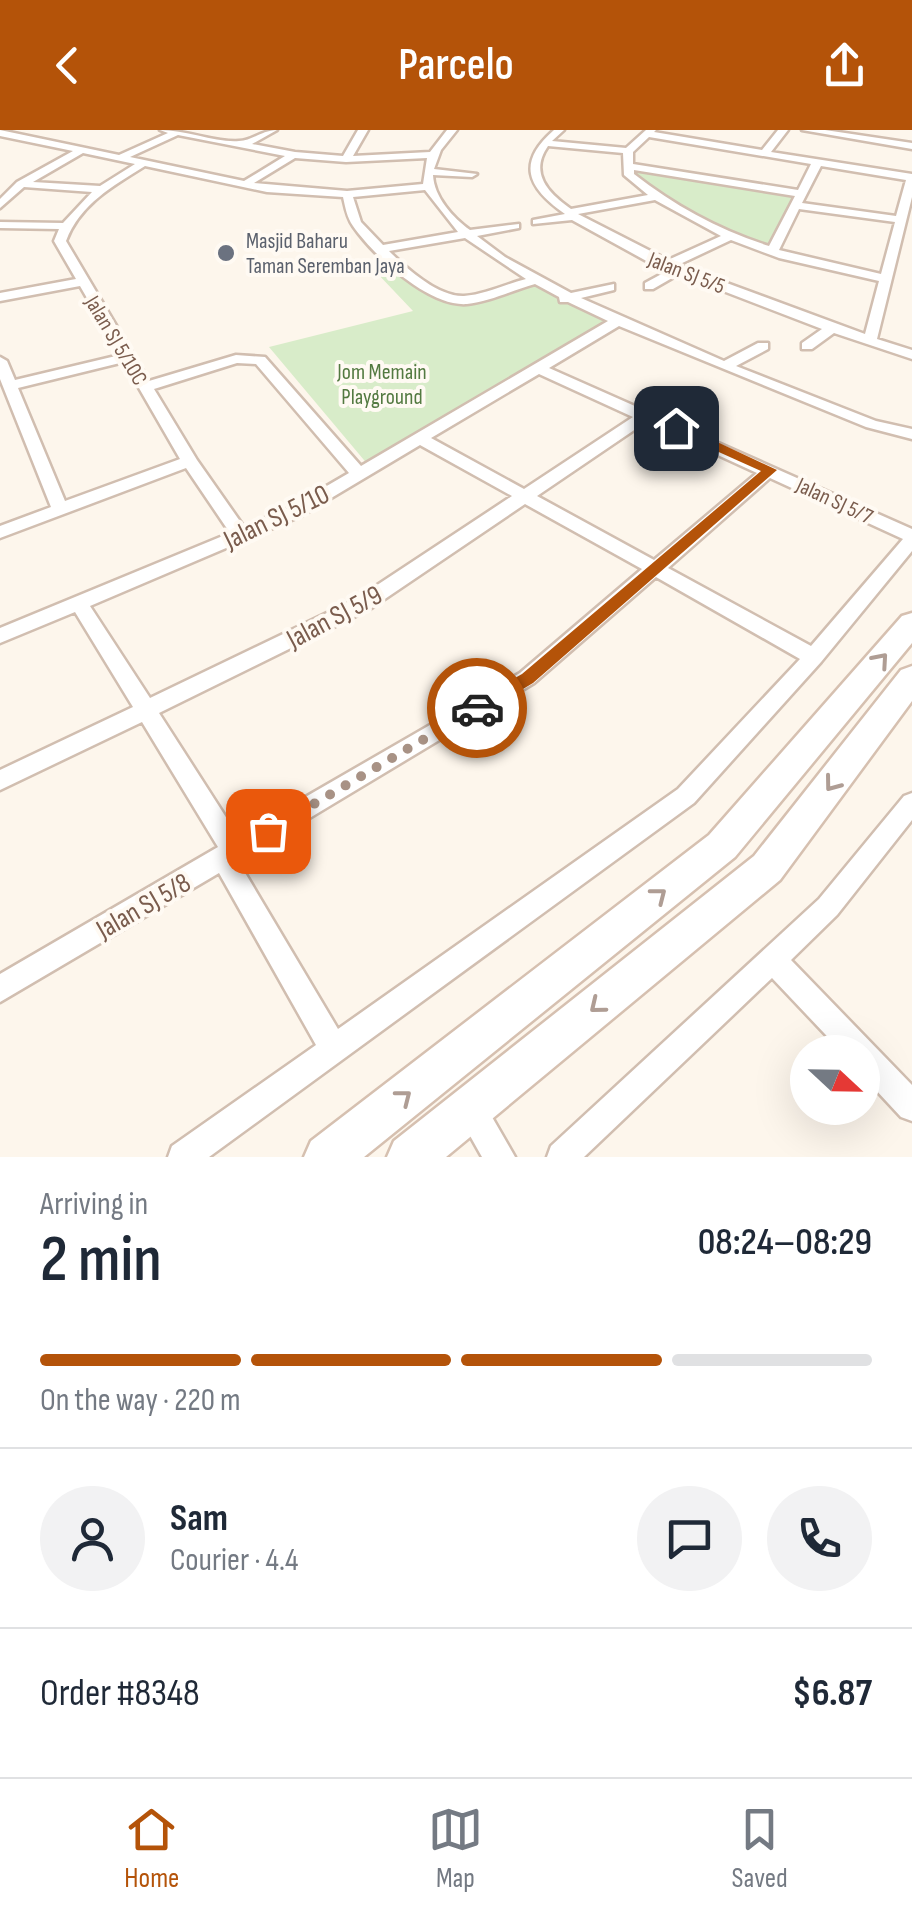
<!DOCTYPE html>
<html lang="en">
<head>
<meta charset="utf-8">
<style>
	:root { --surface:#fff; --page:#f2f2f3; --text:#1f2937; --muted:#747a83; --line:#e0e1e3; --accent:#b45309 }
	body { margin:0; font-family:"Sofia Sans Condensed",sans-serif; background:var(--page); color:var(--text); height:100vh; display:flex; flex-direction:column; font-size:38px; white-space:nowrap }
	* { box-sizing:border-box; margin:0 }
	p { font-size:32px; color:var(--muted) }
	.icon { flex:none; width:55px; height:55px; fill:none; stroke:currentColor; stroke-width:2; stroke-linecap:round; stroke-linejoin:round }
	.map { position:relative; height:1027px; overflow:hidden }
	.side { display:flex; flex-direction:column; background:var(--surface); flex:1 }
	.side>* { flex:none }
	.needle { width:65px; rotate:112deg }
	.buttons { position:absolute; left:790px; top:905px; display:grid; gap:20px }
	.buttons a { display:grid; place-items:center; width:90px; height:90px; border-radius:50%; background:var(--surface); box-shadow:0 10px 40px #0002; font-size:50px }
	.pin { position:absolute; display:grid; place-items:center; width:85px; height:85px; color:#fff; margin:-42px; border-radius:20px; box-shadow:0 5px 15px #0006 }
	.courier { position:absolute; display:grid; place-items:center; width:100px; height:100px; margin:-50px; border:8px solid #b45309; border-radius:50%; background:#fff; color:#222; box-shadow:0 2px 12px #0007 }
	.overview em { font-style:normal; font-weight:600 }
	.overview div { display:flex; flex-direction:column-reverse }
	.overview { display:flex; align-items:center; justify-content:space-between; height:170px; padding:0 40px }
	h1 { font-size:65px; font-weight:600; line-height:75px }
	.bar { display:grid; grid-template-columns:repeat(4,1fr); gap:15px 10px; align-content:center; height:120px; padding:0 40px }
	.bar i { height:12px; border-radius:8px; background:var(--line) }
	.bar .on { background:var(--accent) }
	.bar p { grid-column:span 4 }
	.line { display:flex; align-items:center; gap:25px; padding:0 40px; border-top:2px solid var(--line) }
	.line div { flex:1 }
	.round { display:grid; place-items:center; flex:none; width:105px; height:105px; border-radius:52px; background:var(--page) }
	header { display:flex; justify-content:space-between; align-items:center; height:130px; padding:0 40px; background:var(--accent); color:#fff; font-size:45px; font-weight:600 }
	.menu { display:flex; justify-content:space-around; align-items:center; height:140px; border-top:2px solid var(--line); background:var(--surface); font-size:28px; color:var(--muted) }
	.menu a { display:grid; justify-items:center; gap:5px }
	.menu .on { color:var(--accent) }
	.map>svg:first-child { display:block }
</style>
</head>
<body>
<header><svg class="icon" aria-label="back" viewBox="0 0 24 24"><path d="M15 5l-7 7 7 7"/></svg>Parcelo<svg class="icon" aria-label="share" viewBox="0 0 24 24"><path d="M12 15V3M7 8l5-5 5 5M5 13v7h14v-7"/></svg></header>
<div class="map">
<svg width="912" height="1027" viewBox="0 0 912 1027">
	<rect width="100%" height="100%" fill="#fdf6ec"/>
	<path fill="#d8ecc9" d="M631,36H646L800,64L772,119C719,102 674,78 630,45Z
		M396,138L446,170H469L533,152L563,170L614,191L369,336L269,217L413,181L376,142Z"/>
	<g fill="none" stroke-linecap="round" stroke-linejoin="round">
		<defs>
			<path id="street" d="M0,0L119,25L168,3L160,0C186,0 217,13 239,11C252,11 262,0 277,0L252,14L295,22L343,26L358,0H368L353,26L430,22L447,0H457L441,20L434,39L477,44L472,47L433,45C434,67 453,88 470,100L519,94V98L477,106L505,127L571,163L614,154V160L581,168L724,231L758,213H768V219L736,236L876,291L912,299V309L866,297L619,196L549,238L912,399V421L821,532L694,673L209,1027H168L172,1016L316,915L219,743L0,872V844L218,717L142,592L0,660V640L133,577L75,482L0,513V498L230,403L186,338L0,408V396L51,377L0,249V227L7,231L15,250L120,225L80,156L0,171V163L76,149L54,111L59,99L0,98V92L63,93L92,62L24,57L0,78V69L17,52L73,21L0,6ZM178,5L285,26L244,51L130,27ZM83,23L135,34L100,56L33,52ZM295,28L346,32L427,28L423,54L347,61L254,53ZM145,36L267,62L343,67C345,76 347,88 353,96C374,126 429,177 467,174C489,172 513,160 535,154L559,167L560,172H568L608,191L361,336L265,227L236,225L149,251L66,111C80,74 113,56 145,36ZM425,60L458,102L383,115L361,92L353,67ZM465,108L526,149C506,154 484,165 464,166C438,167 406,138 389,121ZM124,232L180,329L65,371L18,258ZM237,233L256,234L349,343L289,378L244,397L197,330L154,259ZM539,244L633,287L524,359L431,308ZM646,292L757,343L654,430L537,366ZM420,315L512,366L356,469L150,568L90,476L301,386ZM770,348L903,409L811,516L668,438ZM525,374L642,439L520,543L238,706L159,583L370,479ZM656,447L800,529L678,659L338,899L238,731L534,553Z
				M554,0H564L552,11L626,18L646,0H656L654,2L762,20L778,0H788L771,22L912,44V67L877,209L912,220V229L834,203L812,219H802V213L822,199L679,144L653,159H645V153L669,140L661,139L572,90L533,94V90L565,84C526,57 517,32 554,0ZM649,7L811,34L798,60L633,34V22ZM548,16L623,23L624,45L648,65L571,79C548,63 529,43 548,16ZM821,36L906,50L896,86L802,73ZM634,40L795,66L769,116C719,100 675,76 634,44ZM655,70L721,106L668,130L578,84ZM799,79L895,92L881,144L779,120ZM731,110L779,128L879,151L865,204L678,135Z
				M802,0H825L912,13V19Z
				M912,663V690L837,785L791,830L912,955V991L901,987L862,945V922H842L772,848L584,1027H547L551,1016L819,769L904,666Z
				M470,964L481,968L515,1027H482L455,979L459,968Z"/>
			<path id="secondary" d="M912,483V513L735,727L364,1027H304L311,1011L709,705L902,486Z
				M912,536V571L780,750L446,1027H387L394,1011L754,726L901,540Z"/>
		</defs>
		<use href="#street" stroke="#d1beb0" stroke-width="5"/>
		<use href="#secondary" stroke="#d6c0b0" stroke-width="5"/>
		<use href="#street" fill="#fff" fill-rule="evenodd"/>
		<use href="#secondary" fill="#fff" fill-rule="evenodd"/>
	</g>
	<defs><path id="oneway-chevron" d="M-2-3.5L2.5 0L-2 3.5" fill="none" stroke-width="1.6" stroke-linecap="round" stroke-linejoin="round" transform="scale(2.5)"/></defs>
	<g stroke="#af9d94">
		<use href="#oneway-chevron" transform="translate(881 530) rotate(-49)"/>
		<use href="#oneway-chevron" transform="translate(832 654) rotate(127)"/>
		<use href="#oneway-chevron" transform="translate(659 765) rotate(-38)"/>
		<use href="#oneway-chevron" transform="translate(597 876) rotate(141)"/>
		<use href="#oneway-chevron" transform="translate(404 967) rotate(-38)"/>
	</g>
	<path fill="#b45309" d="M672,295H681L777,340L533,553L483,583H471V573L522,544L761,341L672,301Z"/>
	<g fill="none" stroke-linecap="round" stroke-linejoin="round">
		<path stroke="#a89285" stroke-width="10" stroke-dasharray="0 18" d="M268,701L477,578"/>
	</g>
	<circle fill="#6b7280" stroke="#fffaf3" stroke-width="4" cx="226" cy="123" r="10"/>
	<g text-anchor="middle" stroke-width="8" stroke-linejoin="round" paint-order="stroke">
		<g font-size="22" fill="#5b616d" stroke="#fffaf3" text-anchor="start">
			<text x="246" y="118">Masjid Baharu<tspan x="246" dy="25">Taman Seremban Jaya</tspan></text>
		</g>
		<g font-size="22" fill="#7a5c4d" stroke="#fffaf3">
			<text transform="translate(687 142) rotate(21)" y="8">Jalan SJ 5/5</text>
			<text transform="translate(117 210) rotate(59)" y="8">Jalan SJ 5/10C</text>
			<text transform="translate(835 370) rotate(25)" y="8">Jalan SJ 5/7</text>
		</g>
		<g font-size="22" fill="#537a41" stroke="#fffaf3">
			<text x="382" y="249">Jom Memain<tspan x="382" dy="25">Playground</tspan></text>
		</g>
		<g font-size="28" fill="#7a5c4d" stroke="#fffaf3">
			<text transform="translate(276 386) rotate(-26)" y="10">Jalan SJ 5/10</text>
			<text transform="translate(334 486) rotate(-28)" y="10">Jalan SJ 5/9</text>
			<text transform="translate(143 775) rotate(-30)" y="10">Jalan SJ 5/8</text>
		</g>
	</g>
</svg>
<div class="buttons">
<a><svg class="needle" viewBox="-14 -14 28 28"><path d="M0-13l5 13h-10z" fill="#e53935"/><path d="M0 13l5-13h-10z" fill="#747a83"/></svg></a>
</div>
<div class="pin" style="left:268px;top:701px;background:#ea580c"><svg class="icon" aria-label="bag" viewBox="0 0 24 24"><path d="M5 8h14l-1 12H6zM9 8a3 3 0 0 1 6 0"/></svg></div>
<div class="pin" style="left:676px;top:298px;background:#1f2937"><svg class="icon" aria-label="home" viewBox="0 0 24 24"><path d="M3 11l9-7 9 7M6 9v11h12V9"/></svg></div>
<div class="courier" style="left:477px;top:578px"><svg class="icon" aria-label="car" viewBox="0 0 24 24"><path d="M5 17H2v-5l4-1 3-4h7l3 4 3 1v5h-3M9 17h6M6 11h13"/><circle cx="7" cy="17" r="2"/><circle cx="17" cy="17" r="2"/></svg></div>
</div>
<section class="side">
<div class="overview"><div><h1>2 min</h1><p>Arriving in</p></div><em>08:24–08:29</em></div>
<div class="bar"><i class="on"></i><i class="on"></i><i class="on"></i><i></i><p>On the way · 220 m</p></div>
<div class="line" style="height:180px"><a class="round"><svg class="icon" aria-label="person" viewBox="0 0 24 24"><circle cx="12" cy="8" r="4"/><path d="M4 21q1-7 8-7t8 7"/></svg></a><div><b>Sam</b><p>Courier · 4.4</p></div><a class="round"><svg class="icon" aria-label="chat" viewBox="0 0 24 24"><path d="M4 5h16v11H9l-5 4z"/></svg></a><a class="round"><svg class="icon" aria-label="phone" viewBox="0 0 24 24"><path d="M5 4h4l2 5-3 2q2 4 5 5l2-3 5 2v4C11 20 4 13 5 4z"/></svg></a></div>
<div class="line" style="height:130px"><div>Order #8348</div><b>$6.87</b></div>
</section>
<nav class="menu">
<a class="on"><svg class="icon" aria-label="home" viewBox="0 0 24 24"><path d="M3 11l9-7 9 7M6 9v11h12V9"/></svg>Home</a>
<a><svg class="icon" aria-label="map" viewBox="0 0 24 24"><path d="M3 6l6-2 6 2 6-2v14l-6 2-6-2-6 2zM9 4v14M15 6v14"/></svg>Map</a>
<a><svg class="icon" aria-label="saved" viewBox="0 0 24 24"><path d="M7 4h10v16l-5-4-5 4z"/></svg>Saved</a>
</nav>
</body>
</html>
